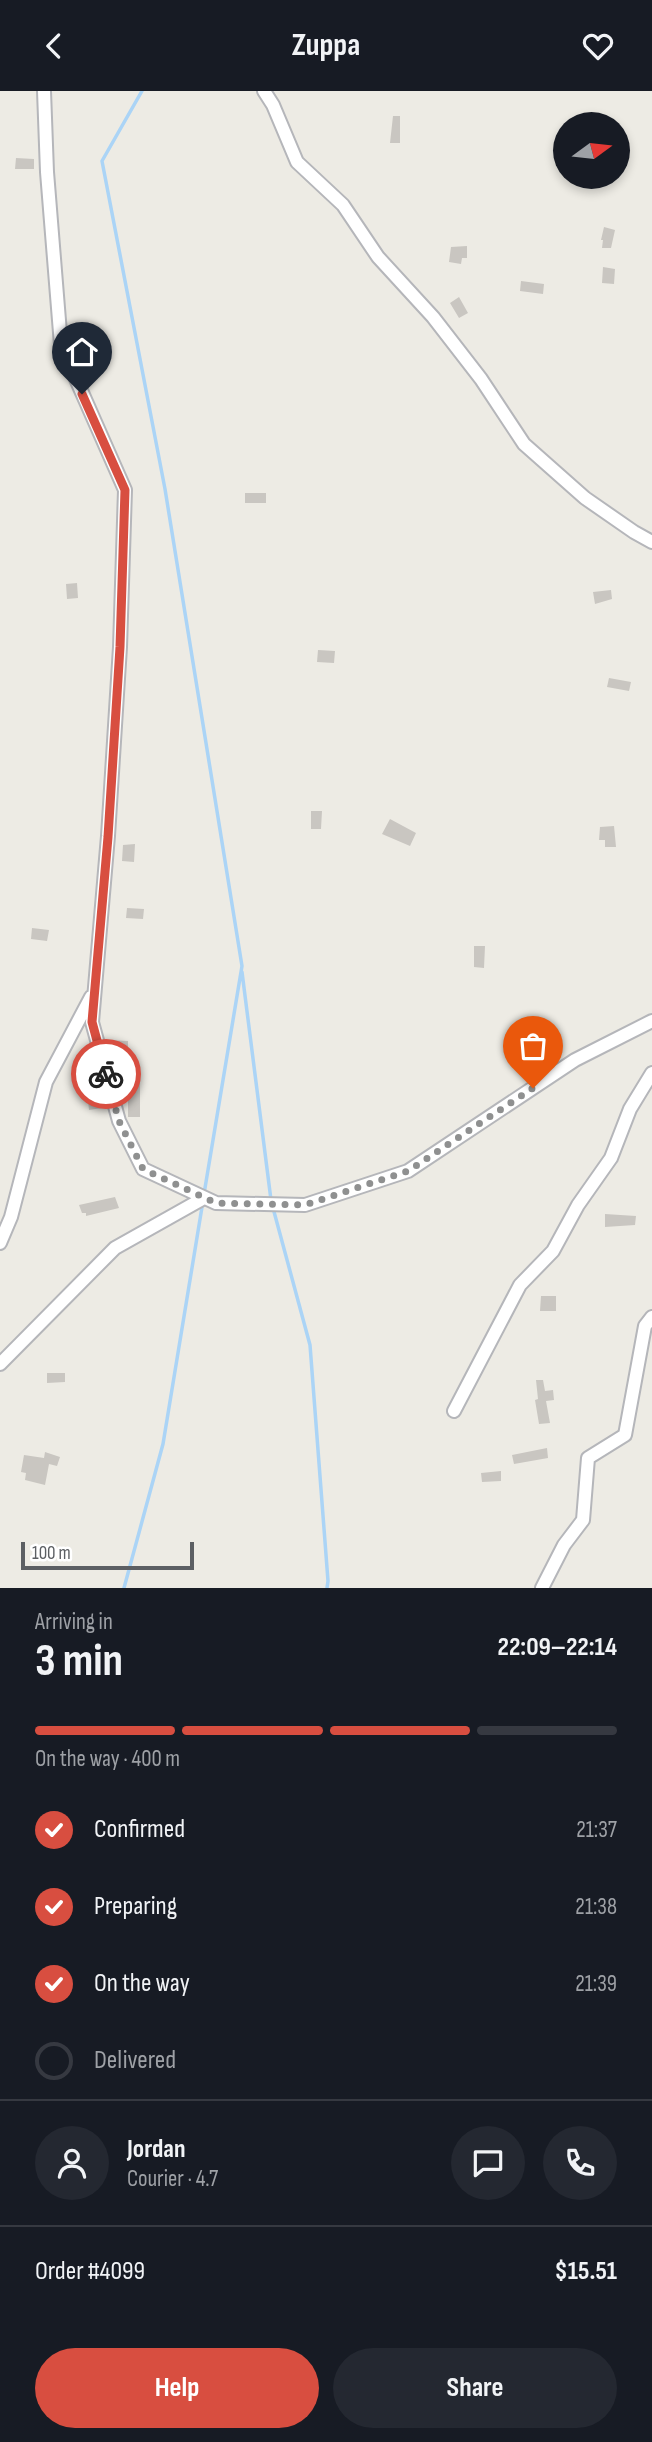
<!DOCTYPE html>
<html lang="en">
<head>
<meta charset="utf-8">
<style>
	:root { --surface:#171b24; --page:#242831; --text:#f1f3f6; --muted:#9ea1a6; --line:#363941; --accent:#d84e40 }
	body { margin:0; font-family:"Sofia Sans Condensed",sans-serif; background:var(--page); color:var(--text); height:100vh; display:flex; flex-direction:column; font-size:26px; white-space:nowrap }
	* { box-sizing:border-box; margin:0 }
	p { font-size:23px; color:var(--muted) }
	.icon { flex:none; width:38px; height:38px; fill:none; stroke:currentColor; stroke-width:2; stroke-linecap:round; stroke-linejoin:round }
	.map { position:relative; height:1497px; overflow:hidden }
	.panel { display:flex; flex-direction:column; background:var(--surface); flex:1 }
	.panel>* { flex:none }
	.needle { width:46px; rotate:75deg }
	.controls { position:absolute; left:553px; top:21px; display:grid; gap:14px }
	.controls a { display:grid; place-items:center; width:77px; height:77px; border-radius:50%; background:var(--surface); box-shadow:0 4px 10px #0003; font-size:35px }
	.scale { position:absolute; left:21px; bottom:18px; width:173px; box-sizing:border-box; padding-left:7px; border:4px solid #5c5f63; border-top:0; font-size:19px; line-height:24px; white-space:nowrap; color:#5c5f63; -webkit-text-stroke:5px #fff; paint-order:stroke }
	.pin { position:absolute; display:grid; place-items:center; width:60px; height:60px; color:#fff; margin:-72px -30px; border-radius:50% 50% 50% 0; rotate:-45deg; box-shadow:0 0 7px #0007 }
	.pin .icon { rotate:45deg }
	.courier { position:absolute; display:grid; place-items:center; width:70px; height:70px; margin:-35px; border:5px solid #d84e40; border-radius:50%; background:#fff; color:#222; box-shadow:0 2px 9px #0007 }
	.summary em { font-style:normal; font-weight:700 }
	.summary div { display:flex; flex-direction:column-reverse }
	.summary { display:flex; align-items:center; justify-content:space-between; height:119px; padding:0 35px }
	h1 { font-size:46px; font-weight:700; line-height:52px }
	.bar { display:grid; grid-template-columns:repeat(4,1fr); gap:10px 7px; align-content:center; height:84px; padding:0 35px }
	.bar i { height:9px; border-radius:5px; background:var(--line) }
	.bar .active { background:var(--accent) }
	.bar p { grid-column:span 4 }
	.line { display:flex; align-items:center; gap:18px; padding:0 35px; border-top:2px solid var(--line) }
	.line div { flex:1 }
	.round { display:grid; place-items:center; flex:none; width:74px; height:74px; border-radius:37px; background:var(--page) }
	ol { padding:0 35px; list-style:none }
	li { display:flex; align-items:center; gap:21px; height:77px }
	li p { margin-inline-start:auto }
	li .icon { padding:7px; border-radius:50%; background:var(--accent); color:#fff; stroke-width:4 }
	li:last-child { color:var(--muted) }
	li i { width:38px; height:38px; border:4px solid var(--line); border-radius:50% }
	.cta { display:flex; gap:14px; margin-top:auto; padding:14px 35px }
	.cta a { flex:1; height:80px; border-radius:42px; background:var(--accent); color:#fff; font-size:28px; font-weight:700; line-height:80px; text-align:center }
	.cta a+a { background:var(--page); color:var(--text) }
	header { display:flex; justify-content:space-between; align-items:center; height:91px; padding:0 35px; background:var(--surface); font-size:32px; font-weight:700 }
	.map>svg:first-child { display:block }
</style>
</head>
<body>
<header><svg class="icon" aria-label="back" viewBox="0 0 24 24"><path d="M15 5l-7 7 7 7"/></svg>Zuppa<svg class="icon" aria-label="heart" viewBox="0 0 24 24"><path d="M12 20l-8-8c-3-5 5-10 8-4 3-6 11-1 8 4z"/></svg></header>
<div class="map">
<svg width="652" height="1497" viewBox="0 0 652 1497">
	<rect width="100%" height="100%" fill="#edebe4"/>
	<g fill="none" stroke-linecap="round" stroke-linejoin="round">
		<path stroke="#abd4f6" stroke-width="3.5" d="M142,0L102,70L165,398L242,875L204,1103
			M242,881L271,1109
			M273,1117L310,1254L328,1490L327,1497
			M124,1497L163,1353L203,1110"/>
	</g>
	<path fill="#c9c6c1" d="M393,25H400V52H390Z
		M16,67L34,68V78H15Z
		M604,136L615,139L611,157H602L603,149H601Z
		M467,155V167H462L461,173L449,171L451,156Z
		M603,176L615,178L614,193L602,192Z
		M521,190L544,193L543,203L520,200Z
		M459,206L468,222L459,227L450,212Z
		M245,402H266V412H245Z
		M77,492L78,507L67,508L66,493Z
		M611,499L612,508L595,513L593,501Z
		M318,559L335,560L334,572L317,571Z
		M609,587L631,591L629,600L607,596Z
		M311,720H322L321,738H311Z
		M390,728L416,742L410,755L382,743Z
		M614,735L616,756H605V749H599L600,736Z
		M135,753L134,771L122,770L123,754Z
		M127,817L144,818L143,828L126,827Z
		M32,837L49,839L47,850L31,848Z
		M474,855H485L484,877L474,876Z
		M107,949L128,950V962L109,961Z
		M128,990L140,991V1026H128Z
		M100,999L102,1017L89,1019L87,1000Z
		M115,1106L119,1117L86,1125V1122H82L79,1114Z
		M605,1123L636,1125L635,1134L605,1136Z
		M541,1205H556V1220H540Z
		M47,1282H65V1291L47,1292Z
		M536,1289H543L545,1300L553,1299L554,1309L546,1310L550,1332L539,1333L535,1309L538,1308Z
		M547,1357L548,1367L514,1373L512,1364Z
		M45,1361L60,1366L57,1375L49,1373L45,1394L25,1389L26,1382L21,1381L24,1364L44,1367Z
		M501,1380V1390L482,1391L481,1382Z"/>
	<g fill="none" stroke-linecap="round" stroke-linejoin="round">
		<defs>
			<path id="street" d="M44,0L47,81L61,254L125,399L120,556L108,745L92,931L119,1030L143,1078L216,1112L305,1114L408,1080L575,969L652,930
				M264,0L273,14L297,71L343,114L378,166L433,226L481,288L524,353L585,407L634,441L652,451
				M0,1152L11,1126L46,991L91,906
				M0,1273L115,1157L204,1107
				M454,1320L520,1194L553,1160L578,1114L611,1067L630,1018L652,982
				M542,1497L564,1454L583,1429L588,1367L625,1344L645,1235L652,1226"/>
		</defs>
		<use href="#street" stroke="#b5b6ba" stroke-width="16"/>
		<use href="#street" stroke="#fff" stroke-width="12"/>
	</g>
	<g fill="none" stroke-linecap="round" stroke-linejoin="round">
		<path stroke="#8f9090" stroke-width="7" stroke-dasharray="0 12.6" d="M106,983L119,1030L143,1078L216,1112L305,1114L408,1080L533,997"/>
		<path stroke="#d84e40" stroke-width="9" d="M82,303L125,399L120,556L108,746L92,931L106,983"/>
	</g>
</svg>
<div class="controls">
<a><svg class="needle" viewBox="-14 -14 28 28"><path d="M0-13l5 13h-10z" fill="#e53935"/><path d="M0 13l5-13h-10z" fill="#9ea1a6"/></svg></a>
</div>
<div class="scale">100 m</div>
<div class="pin" style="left:533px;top:997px;background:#ea580c"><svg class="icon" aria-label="bag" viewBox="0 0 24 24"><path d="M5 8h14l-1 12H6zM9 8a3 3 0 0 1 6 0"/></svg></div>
<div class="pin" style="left:82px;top:303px;background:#1f2937"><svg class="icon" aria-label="home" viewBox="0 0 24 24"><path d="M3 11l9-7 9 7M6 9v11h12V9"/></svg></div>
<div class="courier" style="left:106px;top:983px"><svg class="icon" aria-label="bike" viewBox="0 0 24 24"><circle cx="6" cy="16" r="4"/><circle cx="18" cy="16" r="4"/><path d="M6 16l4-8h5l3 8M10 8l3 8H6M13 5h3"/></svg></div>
</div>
<section class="panel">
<div class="summary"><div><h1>3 min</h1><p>Arriving in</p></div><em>22:09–22:14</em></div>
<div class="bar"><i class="active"></i><i class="active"></i><i class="active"></i><i></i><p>On the way · 400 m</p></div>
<ol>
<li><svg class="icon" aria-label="check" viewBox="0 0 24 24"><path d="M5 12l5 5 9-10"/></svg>Confirmed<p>21:37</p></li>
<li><svg class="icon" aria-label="check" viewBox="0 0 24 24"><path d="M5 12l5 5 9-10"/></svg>Preparing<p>21:38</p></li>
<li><svg class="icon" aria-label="check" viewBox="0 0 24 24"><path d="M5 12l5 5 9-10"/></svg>On the way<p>21:39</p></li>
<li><i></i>Delivered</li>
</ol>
<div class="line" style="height:126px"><a class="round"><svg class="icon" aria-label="person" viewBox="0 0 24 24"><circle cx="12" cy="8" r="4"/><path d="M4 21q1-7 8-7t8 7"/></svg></a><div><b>Jordan</b><p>Courier · 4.7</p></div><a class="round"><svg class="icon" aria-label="chat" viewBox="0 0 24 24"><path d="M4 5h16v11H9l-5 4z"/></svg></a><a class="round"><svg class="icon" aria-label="phone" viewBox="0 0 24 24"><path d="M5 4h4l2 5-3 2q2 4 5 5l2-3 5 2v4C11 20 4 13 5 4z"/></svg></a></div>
<div class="line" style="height:91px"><div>Order #4099</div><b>$15.51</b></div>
<div class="cta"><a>Help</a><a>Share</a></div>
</section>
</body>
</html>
